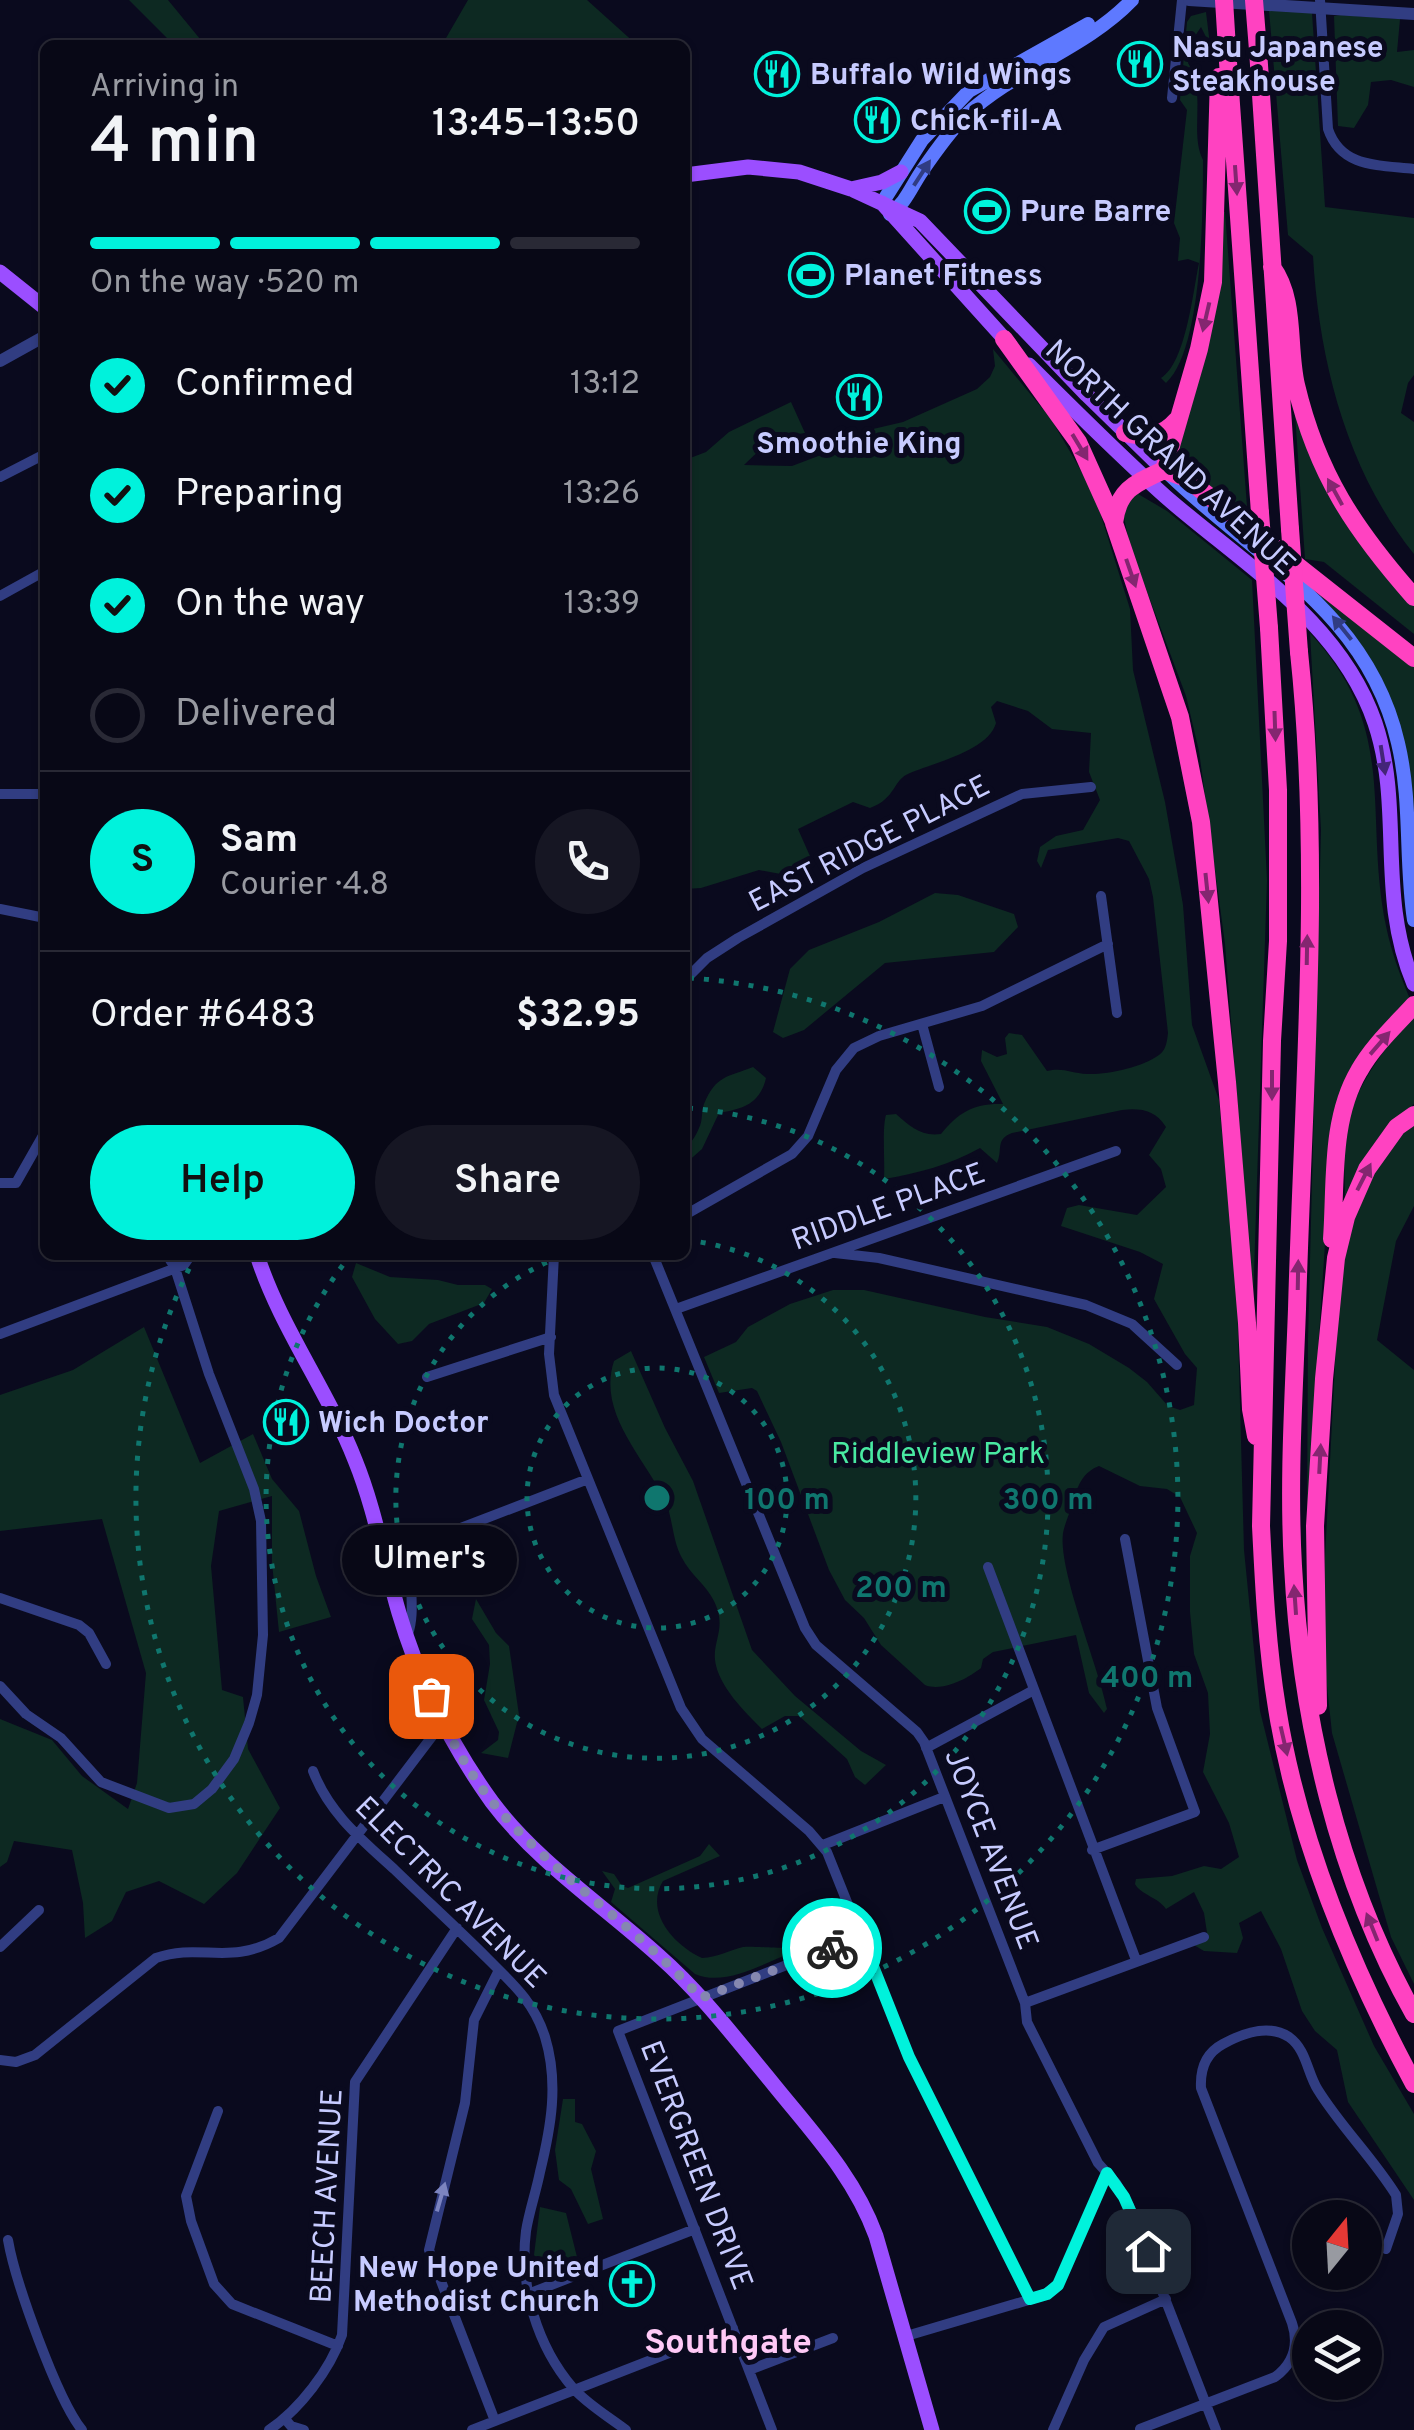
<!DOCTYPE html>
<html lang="en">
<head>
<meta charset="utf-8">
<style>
	:root { --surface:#080816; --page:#161623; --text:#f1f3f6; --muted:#989aa1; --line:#292935; --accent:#00f2dc }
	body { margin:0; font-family:Overpass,sans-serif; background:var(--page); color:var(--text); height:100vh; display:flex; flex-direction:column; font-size:38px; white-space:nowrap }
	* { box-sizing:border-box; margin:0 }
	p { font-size:32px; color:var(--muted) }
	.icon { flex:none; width:55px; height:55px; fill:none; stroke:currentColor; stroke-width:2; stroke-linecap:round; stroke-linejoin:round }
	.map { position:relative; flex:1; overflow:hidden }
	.side { position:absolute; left:40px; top:40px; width:650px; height:1220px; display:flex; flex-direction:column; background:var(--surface); border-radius:15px; box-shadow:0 2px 8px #0004,0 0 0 2px var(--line) }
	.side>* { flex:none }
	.needle { width:65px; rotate:18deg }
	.buttons { position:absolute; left:1292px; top:2200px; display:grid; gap:20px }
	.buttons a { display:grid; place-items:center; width:90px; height:90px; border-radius:50%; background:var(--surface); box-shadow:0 2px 8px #0004,0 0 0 2px var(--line); font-size:50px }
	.pin { position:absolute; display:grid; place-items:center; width:85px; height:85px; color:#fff; margin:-42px; border-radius:20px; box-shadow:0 5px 15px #0006 }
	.courier { position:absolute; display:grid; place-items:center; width:100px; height:100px; margin:-50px; border:8px solid #00f2dc; border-radius:50%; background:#fff; color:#222; box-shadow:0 2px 12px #0007 }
	.bubble { position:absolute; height:70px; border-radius:35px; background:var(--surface); box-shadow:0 2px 8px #0004,0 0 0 2px var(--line); font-size:32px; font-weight:600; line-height:70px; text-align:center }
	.head em { font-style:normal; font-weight:600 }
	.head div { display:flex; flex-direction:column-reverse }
	.head { display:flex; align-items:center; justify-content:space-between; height:170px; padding:0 50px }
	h1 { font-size:65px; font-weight:600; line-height:75px }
	.bar { display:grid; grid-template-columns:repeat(4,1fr); gap:15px 10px; align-content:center; height:120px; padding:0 50px }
	.bar i { height:12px; border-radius:8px; background:var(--line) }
	.bar .selected { background:var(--accent) }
	.bar p { grid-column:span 4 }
	.line { display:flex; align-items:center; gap:25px; padding:0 50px; border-top:2px solid var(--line) }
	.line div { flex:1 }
	.round { display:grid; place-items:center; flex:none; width:105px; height:105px; border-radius:52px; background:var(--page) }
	ol { padding:0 50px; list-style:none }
	li { display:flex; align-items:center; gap:30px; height:110px }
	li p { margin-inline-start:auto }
	li .icon { padding:10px; border-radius:50%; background:var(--accent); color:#111; stroke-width:4 }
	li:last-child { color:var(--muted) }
	li i { width:55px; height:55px; border:5px solid var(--line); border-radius:50% }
	.primary-button { display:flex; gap:20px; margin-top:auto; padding:20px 50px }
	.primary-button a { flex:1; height:115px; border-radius:60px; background:var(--accent); color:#111; font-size:40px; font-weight:600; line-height:115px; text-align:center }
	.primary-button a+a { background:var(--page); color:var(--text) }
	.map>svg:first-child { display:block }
</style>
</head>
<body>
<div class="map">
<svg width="1414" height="2430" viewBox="0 0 1414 2430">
	<rect width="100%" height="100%" fill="#0a0a1e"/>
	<path fill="#0d2922" d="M129,0H168L205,45H174Z
		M468,0H587L637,45H442Z
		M1269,10L1312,13L1325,207L1414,218V375L1408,383L1401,413L1414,422V554C1347,471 1319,361 1313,256L1288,235Z
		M1206,12L1210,45L1201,27L1195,36L1188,63C1207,92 1189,133 1203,160C1203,209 1203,349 1166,383L1161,378C1186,363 1193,291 1199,263L1188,259L1178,261L1180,238L1174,223L1187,110L1180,100L1187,22L1191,16Z
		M1341,15L1400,19L1397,52L1414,50V87L1391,80L1371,82L1368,105L1354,128L1338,126L1334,16Z
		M1221,212H1225L1248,520L1175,462Z
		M993,349L1051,419L1094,493L1130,609L1133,670L1165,802L1183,905L1192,1025L1219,1100L1237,1295L1244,1550L1260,1711L1297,1860L1322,1928L1374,2046L1414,2114V2200L1348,2102L1337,2050L1315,2031L1302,2011L1281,1949L1261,1911L1239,1923L1243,1938L1237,1953L1204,1951L1194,1945L1208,1939L1204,1913L1194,1892L1166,1909C1158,1897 1141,1895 1135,1884L1136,1879L1172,1876L1204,1866L1221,1869L1239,1857L1229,1823L1203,1772L1210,1734L1208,1693L1194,1654L1190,1612V1556L1197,1533L1180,1497L1167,1489L1140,1486L1099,1466C1083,1472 1077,1486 1073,1503C1070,1512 1065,1523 1063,1533C1058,1570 1098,1665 1107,1709L1104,1713L1089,1693L1076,1635L993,1652L983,1659L981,1668C967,1679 942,1692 925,1685L881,1645L864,1618L845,1600L829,1570L781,1442L757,1391L752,1388L719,1393L704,1357L736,1342L748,1327L790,1304L833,1290H864L985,1317L1047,1327L1089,1344L1129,1368L1147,1382L1168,1406L1180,1410L1194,1405L1197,1368L1185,1354L1154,1299L1163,1264L1140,1252L1061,1226L1067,1208L1079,1205L1137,1215L1166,1187L1161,1169L1149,1155L1166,1127C1155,1110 1141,1108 1122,1110L1012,1133C995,1139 1003,1150 997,1163L980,1148C949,1165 919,1173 884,1179C885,1161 882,1128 886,1115L896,1114C910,1126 921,1137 941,1134C959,1112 974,1103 1003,1104L981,1061L982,1050L997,1057L1007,1054L1005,1038L1009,1033L1022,1035L1047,1071C1063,1067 1071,1073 1087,1074C1107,1075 1143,1067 1159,1055C1166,1050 1167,1042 1168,1033L1153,897L1149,879L1129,841L1118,838L1048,850L1041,868L1037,861L1040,847L1056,836L1083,830L1100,800L1089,772L1091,733L1052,729L1028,711L997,701L991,707L996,723C989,750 934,763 910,773C892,780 897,798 870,808L853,802L798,829L813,863L810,868L786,875L759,870L701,888L685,889V460L706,452L729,432L791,402L805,433C777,436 763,446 744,465L792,466L842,447L873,429L903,422L977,389L990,377L995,366Z
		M1294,399L1303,433L1414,604V634L1324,562L1305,559Z
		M1133,491L1167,511L1252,580L1267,880L1253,1303L1225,944L1199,751L1186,696L1130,546L1123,513Z
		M1316,591L1414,663V874C1406,745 1410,690 1316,591Z
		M1310,633C1400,730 1363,813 1386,926C1391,951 1400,975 1410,999C1363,1049 1344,1067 1332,1136L1307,1520L1308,1339L1321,830Z
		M935,893L958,895L1014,914L1018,927L994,952L885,963L804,1030L783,1038L773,1032L790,969L809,950L879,922Z
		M1414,1013V1104L1381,1134L1345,1198C1345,1176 1342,1150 1347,1127C1356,1083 1386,1048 1414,1013Z
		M753,1067L766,1078C760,1104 743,1109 719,1113L702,1149L685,1164C685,1141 692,1146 699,1128C703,1121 701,1112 704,1104C716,1075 728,1077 753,1067Z
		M1414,1121V1206L1396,1241L1377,1340L1414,1370V1984L1391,1937L1332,1733L1325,1667L1324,1577L1339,1287L1347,1235L1380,1159Z
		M356,1263L390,1277L438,1280L458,1285H485L492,1289L484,1303L429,1324L412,1341L398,1344L375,1319L352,1277Z
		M144,1327L200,1463L253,1434L272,1479L299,1511L316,1576L331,1617L279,1632L272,1563V1496L219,1511L211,1566L222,1690L243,1697L248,1749L280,1808L237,1873L204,1904L159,1881L126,1892L112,1921L85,1938L83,1903L72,1850L14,1841L7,1862L0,1867V1719L52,1740L82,1776L128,1809L137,1783L146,1673L102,1519L0,1531V1395L73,1370Z
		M631,1351L665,1428L693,1481L752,1650L795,1696L861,1751L886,1765L865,1785L855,1777L847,1759L799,1716H785L762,1729C745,1712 718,1686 715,1660C713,1639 727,1628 714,1601C706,1585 690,1574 682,1558C672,1540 673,1518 665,1500C644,1457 597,1413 614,1361Z
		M476,1599L496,1633L509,1646L519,1715L508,1758L481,1753L498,1740L499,1732L484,1700L490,1664L489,1645L472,1619Z
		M709,1844L720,1856L663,1881C644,1912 674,1945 702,1958C717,1957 728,1951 743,1947C750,1946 774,1948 785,1948L791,1953C762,1964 725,1987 695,1974L611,1902L615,1889L602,1871L614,1874L622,1886L628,1888L700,1856Z
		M563,2099H575V2122L582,2124L596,2151L591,2169L603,2219L588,2224L571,2189L559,2180L555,2150Z
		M540,2207L566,2213L577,2257L540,2262L534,2255Z"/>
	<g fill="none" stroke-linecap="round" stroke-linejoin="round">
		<path stroke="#313d82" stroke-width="10" d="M1320,0L1328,129C1341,168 1379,165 1414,169
			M1172,98L1182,0
			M0,477L45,454
			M0,596L45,571
			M0,794H45
			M1101,896L1117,1013
			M0,909L45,918
			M685,980L707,958L738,938L863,868L1022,794L1091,787
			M922,1024L939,1087
			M0,1183H16L45,1132
			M685,1215L792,1154L808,1136L836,1070L854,1048L879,1036L982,1006L1108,944
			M835,1253L879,1258L1086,1305L1132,1324L1177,1365
			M554,1255L549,1354L554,1395L681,1708L702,1739L809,1831L827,1852L909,2057L1030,2299
			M653,1255L805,1628L816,1645L917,1732L924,1742L1025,2003L1027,2022L1098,2163L1116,2183L1129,2206L1216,2430
			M676,1309L1116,1151
			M0,1334L184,1265L191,1255
			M427,1377L551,1337
			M988,1567L1136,1960
			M0,1598L79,1625L89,1633L106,1664
			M408,1634C418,1605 403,1572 419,1544L588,1479
			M0,1686L26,1714L61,1738L101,1782L169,1808L194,1804L212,1789L234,1759L249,1723L257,1695L263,1635L261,1521L254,1489L209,1374L175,1268L167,1255
			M926,1748L1032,1691
			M313,1771C329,1813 361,1839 394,1869C425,1899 457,1928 488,1959C513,1984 534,2002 545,2037C559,2083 551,2127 540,2172C536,2192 529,2212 526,2231C519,2286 537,2346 573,2388C587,2404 609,2417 626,2430
			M823,1845L944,1797
			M1092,1850L1195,1812L1157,1708L1125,1539
			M0,1947L39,1910
			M1025,2003L1204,1937
			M0,2060L16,2062L35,2055L156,1958C201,1942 229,1967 279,1938L443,1722
			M218,2111L186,2196L191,2221L214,2284L232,2304L338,2346
			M8,2240C15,2281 57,2399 82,2430
			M528,2294L695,2229
			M903,2337L1042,2296L1058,2285L1107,2173
			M749,2370L833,2338
			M285,2419L291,2426L304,2430
			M495,2421L429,2250L465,2103L474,2020L499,1970
			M1140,2429L1275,2377C1294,2363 1299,2345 1292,2323L1201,2088C1200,2069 1206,2053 1223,2044C1243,2033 1269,2024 1289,2037C1307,2050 1307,2073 1318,2090C1341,2127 1373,2158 1396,2195L1398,2214L1386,2249
			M269,2430C299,2410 330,2370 342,2335L355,2082L457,1928
			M472,2430L733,2328
			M772,2430L618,2031L861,1936
			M1053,2430L1084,2360L1104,2327L1166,2299"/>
		<path stroke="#313d82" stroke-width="12" d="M1189,0L1414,14
			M0,361L45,336"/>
		<path stroke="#5e79ff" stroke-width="14" d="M882,203L922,140L969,91L1088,24
			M890,214C906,203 911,187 922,171C935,152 949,132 965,116C1015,69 1085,49 1132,0
			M1169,474C1258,560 1368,612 1398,743C1412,801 1405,862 1414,920"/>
		<path stroke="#9b4eff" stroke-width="15" d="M685,175L748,167L799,172L851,189L920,221L1087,395L1164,470
			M851,189L882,182L901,172
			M882,203L1010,345
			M0,272L45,308
			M1029,365C1074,410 1119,455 1166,497C1243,564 1341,622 1375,723C1404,809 1376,894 1414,984
			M257,1255C280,1327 327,1389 355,1460C375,1509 384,1562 399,1613C419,1680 451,1745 492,1802C537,1862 604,1906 659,1956C701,1993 735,2038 770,2080C810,2130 854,2175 876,2236L932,2430"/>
		<path stroke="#ff42c1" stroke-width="18" d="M1227,48L1260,513
			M1258,50L1290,529
			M1272,267C1296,300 1287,346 1296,385C1317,474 1355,530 1414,597
			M1004,339L1078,442L1114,522
			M1125,433C1147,438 1161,438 1177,420
			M1164,470L1199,349L1213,282L1219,77
			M1269,628L1278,790V941L1272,1041L1261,1526C1264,1587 1267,1647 1277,1708C1298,1840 1351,1967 1414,2084
			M1299,652C1322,869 1303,1091 1297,1309C1294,1394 1288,1480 1293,1566C1301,1720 1338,1879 1414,2014
			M1332,1239C1336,1184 1330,1120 1359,1071C1373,1046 1395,1026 1414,1005
			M1256,1436L1251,1409L1247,1323L1227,1082L1201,822L1180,717L1114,523C1118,489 1136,483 1164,470L1186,478L1414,658
			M1318,1706L1315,1526L1324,1379L1336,1258L1346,1217L1367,1169L1397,1127L1414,1115"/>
		<path stroke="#ff42c1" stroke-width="18" d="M1224,0L1227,48
			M1254,0L1258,50
			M1260,513L1269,628
			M1290,529L1299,652"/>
	</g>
	<defs><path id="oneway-solid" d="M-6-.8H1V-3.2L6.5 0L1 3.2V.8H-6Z" transform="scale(2.5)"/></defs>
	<g fill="#303c83">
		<use href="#oneway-solid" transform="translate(922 173) rotate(-57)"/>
		<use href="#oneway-solid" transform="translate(1342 628) rotate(-129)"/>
	</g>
	<g fill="#842670">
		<use href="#oneway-solid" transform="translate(1236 180) rotate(86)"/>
		<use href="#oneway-solid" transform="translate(1206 317) rotate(103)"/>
		<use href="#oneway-solid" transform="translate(1080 447) rotate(59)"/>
		<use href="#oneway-solid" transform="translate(1335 492) rotate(-119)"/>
		<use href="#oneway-solid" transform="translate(1131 573) rotate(71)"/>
		<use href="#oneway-solid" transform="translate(1275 726) rotate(88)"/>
		<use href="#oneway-solid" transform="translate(1207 888) rotate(84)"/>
		<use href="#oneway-solid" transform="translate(1307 950) rotate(-89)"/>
		<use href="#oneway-solid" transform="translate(1380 1043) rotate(-49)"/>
		<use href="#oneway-solid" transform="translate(1272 1085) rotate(90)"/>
		<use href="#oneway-solid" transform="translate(1364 1177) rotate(-63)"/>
		<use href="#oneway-solid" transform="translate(1298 1275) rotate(-89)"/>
		<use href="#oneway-solid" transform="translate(1320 1459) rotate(-87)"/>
		<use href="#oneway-solid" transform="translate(1295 1600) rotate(-94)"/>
		<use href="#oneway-solid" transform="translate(1284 1741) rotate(77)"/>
		<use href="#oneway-solid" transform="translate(1372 1927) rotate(-112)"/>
	</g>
	<use fill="#442578" href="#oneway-solid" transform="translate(1383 760) rotate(81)"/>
	<use fill="#7c84c0" href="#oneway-solid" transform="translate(441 2197) rotate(-74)"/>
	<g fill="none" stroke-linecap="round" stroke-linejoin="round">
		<path stroke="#8587b0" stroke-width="10" stroke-dasharray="0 18" d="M431,1696C448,1735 470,1776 498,1809C559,1879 639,1929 701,1998L832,1948"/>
		<path stroke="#00f2dc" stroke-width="12" d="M832,1948L861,1936L909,2057L1030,2299L1047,2294L1058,2285L1107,2173L1124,2197L1148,2251"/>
	</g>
	<g fill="none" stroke="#0f766e" stroke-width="5" stroke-dasharray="5 10">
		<circle cx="657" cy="1498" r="130"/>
		<path d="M686 1240A260 260 0 1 1 564 1255"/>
		<path d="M688 1108A391 391 0 1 1 349 1257"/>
		<path d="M689 978A521 521 0 1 1 195 1257"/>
	</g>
	<defs>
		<symbol id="restaurant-ring" viewBox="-11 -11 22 22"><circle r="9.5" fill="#0a0a1e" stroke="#00f2dc" stroke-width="1.5"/><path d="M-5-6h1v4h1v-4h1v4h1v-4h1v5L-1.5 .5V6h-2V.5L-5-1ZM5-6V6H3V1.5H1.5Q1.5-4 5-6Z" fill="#00f2dc"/></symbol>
		<symbol id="stadium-ring" viewBox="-11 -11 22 22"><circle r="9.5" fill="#0a0a1e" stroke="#00f2dc" stroke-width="1.5"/><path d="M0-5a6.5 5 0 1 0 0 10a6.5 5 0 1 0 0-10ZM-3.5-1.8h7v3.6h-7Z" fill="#00f2dc"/></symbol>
		<symbol id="church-ring" viewBox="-11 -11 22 22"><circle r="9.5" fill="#0a0a1e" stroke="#00f2dc" stroke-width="1.5"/><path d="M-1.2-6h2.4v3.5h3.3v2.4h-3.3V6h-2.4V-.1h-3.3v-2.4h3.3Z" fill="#00f2dc"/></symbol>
	</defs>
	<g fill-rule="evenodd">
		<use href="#restaurant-ring" x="1115" y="39" width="50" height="50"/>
		<use href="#restaurant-ring" x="752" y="49" width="50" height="50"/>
		<use href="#restaurant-ring" x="852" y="95" width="50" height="50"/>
		<use href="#stadium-ring" x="962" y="186" width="50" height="50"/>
		<use href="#stadium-ring" x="786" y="250" width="50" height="50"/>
		<use href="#restaurant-ring" x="834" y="372" width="50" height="50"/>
		<use href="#restaurant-ring" x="261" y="1397" width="50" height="50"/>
		<use href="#church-ring" x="607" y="2259" width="50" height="50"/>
	</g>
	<g text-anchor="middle" stroke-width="10" stroke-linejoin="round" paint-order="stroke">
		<g font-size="30" font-weight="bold" fill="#c7cbff" stroke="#0a0a1e" text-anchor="start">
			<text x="1172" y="57">Nasu Japanese<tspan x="1172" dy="34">Steakhouse</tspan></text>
			<text x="810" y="84">Buffalo Wild Wings</text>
			<text x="910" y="130">Chick-fil-A</text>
			<text x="1020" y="221">Pure Barre</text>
			<text x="844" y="285">Planet Fitness</text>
			<text x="859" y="453" text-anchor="middle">Smoothie King</text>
			<text x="318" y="1432">Wich Doctor</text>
			<text x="600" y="2277" text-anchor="end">New Hope United<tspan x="600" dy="34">Methodist Church</tspan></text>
		</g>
		<g font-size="30" fill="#c7cbff" stroke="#0a0a1e">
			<text transform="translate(1171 457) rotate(43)" y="10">NORTH GRAND AVENUE</text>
			<text transform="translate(869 843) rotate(-27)" y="10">EAST RIDGE PLACE</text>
			<text transform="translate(888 1206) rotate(-20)" y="10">RIDDLE PLACE</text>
			<text transform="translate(992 1849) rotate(69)" y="10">JOYCE AVENUE</text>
			<text transform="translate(451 1892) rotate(45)" y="10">ELECTRIC AVENUE</text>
			<text transform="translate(697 2165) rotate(69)" y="10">EVERGREEN DRIVE</text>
			<text transform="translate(326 2196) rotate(-87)" y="10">BEECH AVENUE</text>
		</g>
		<g font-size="30" fill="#49e9a2" stroke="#0a0a1e">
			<text x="938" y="1463">Riddleview Park</text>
		</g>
		<g font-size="35" font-weight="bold" fill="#ffc9f6" stroke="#0a0a1e">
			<text x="728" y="2353">Southgate</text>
		</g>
	</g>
	<circle cx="657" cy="1498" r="15" fill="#0f766e" stroke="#0a0a1e" stroke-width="5"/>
	<g font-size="30" text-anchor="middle" font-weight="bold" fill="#0f766e" stroke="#0a0a1e" stroke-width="10" stroke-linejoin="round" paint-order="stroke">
		<text x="787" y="1509">100 m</text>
		<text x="1048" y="1509">300 m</text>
		<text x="901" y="1597">200 m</text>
		<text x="1147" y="1687">400 m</text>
	</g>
</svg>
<div class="buttons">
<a><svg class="needle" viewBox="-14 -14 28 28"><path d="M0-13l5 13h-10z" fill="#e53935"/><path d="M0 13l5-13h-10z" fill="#989aa1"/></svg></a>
<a><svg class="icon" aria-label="layers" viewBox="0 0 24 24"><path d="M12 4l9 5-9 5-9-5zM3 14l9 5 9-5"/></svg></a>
</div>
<div class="pin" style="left:431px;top:1696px;background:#ea580c"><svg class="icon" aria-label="bag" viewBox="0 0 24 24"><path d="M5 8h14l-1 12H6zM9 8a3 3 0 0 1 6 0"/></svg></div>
<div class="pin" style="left:1148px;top:2251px;background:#1f2937"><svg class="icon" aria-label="home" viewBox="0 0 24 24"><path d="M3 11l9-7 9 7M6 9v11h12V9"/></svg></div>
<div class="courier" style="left:832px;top:1948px"><svg class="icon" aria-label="bike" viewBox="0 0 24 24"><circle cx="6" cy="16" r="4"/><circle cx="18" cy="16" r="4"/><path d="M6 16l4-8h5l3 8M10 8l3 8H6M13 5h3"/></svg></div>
<div class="bubble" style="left:342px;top:1525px;width:175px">Ulmer's</div>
<section class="side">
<div class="head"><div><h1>4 min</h1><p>Arriving in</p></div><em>13:45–13:50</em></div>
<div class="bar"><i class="selected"></i><i class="selected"></i><i class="selected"></i><i></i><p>On the way · 520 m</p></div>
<ol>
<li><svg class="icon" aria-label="check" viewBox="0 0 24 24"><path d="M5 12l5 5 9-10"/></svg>Confirmed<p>13:12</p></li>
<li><svg class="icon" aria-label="check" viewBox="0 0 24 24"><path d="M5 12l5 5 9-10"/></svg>Preparing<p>13:26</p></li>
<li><svg class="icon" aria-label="check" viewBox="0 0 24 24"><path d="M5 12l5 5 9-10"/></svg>On the way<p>13:39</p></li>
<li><i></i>Delivered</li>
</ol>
<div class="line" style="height:180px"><b class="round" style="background:var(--accent);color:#111">S</b><div><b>Sam</b><p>Courier · 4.8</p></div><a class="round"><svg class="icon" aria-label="phone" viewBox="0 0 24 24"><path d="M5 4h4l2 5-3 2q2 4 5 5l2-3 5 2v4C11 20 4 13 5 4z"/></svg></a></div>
<div class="line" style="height:130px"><div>Order #6483</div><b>$32.95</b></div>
<div class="primary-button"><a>Help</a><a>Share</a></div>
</section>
</div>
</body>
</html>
